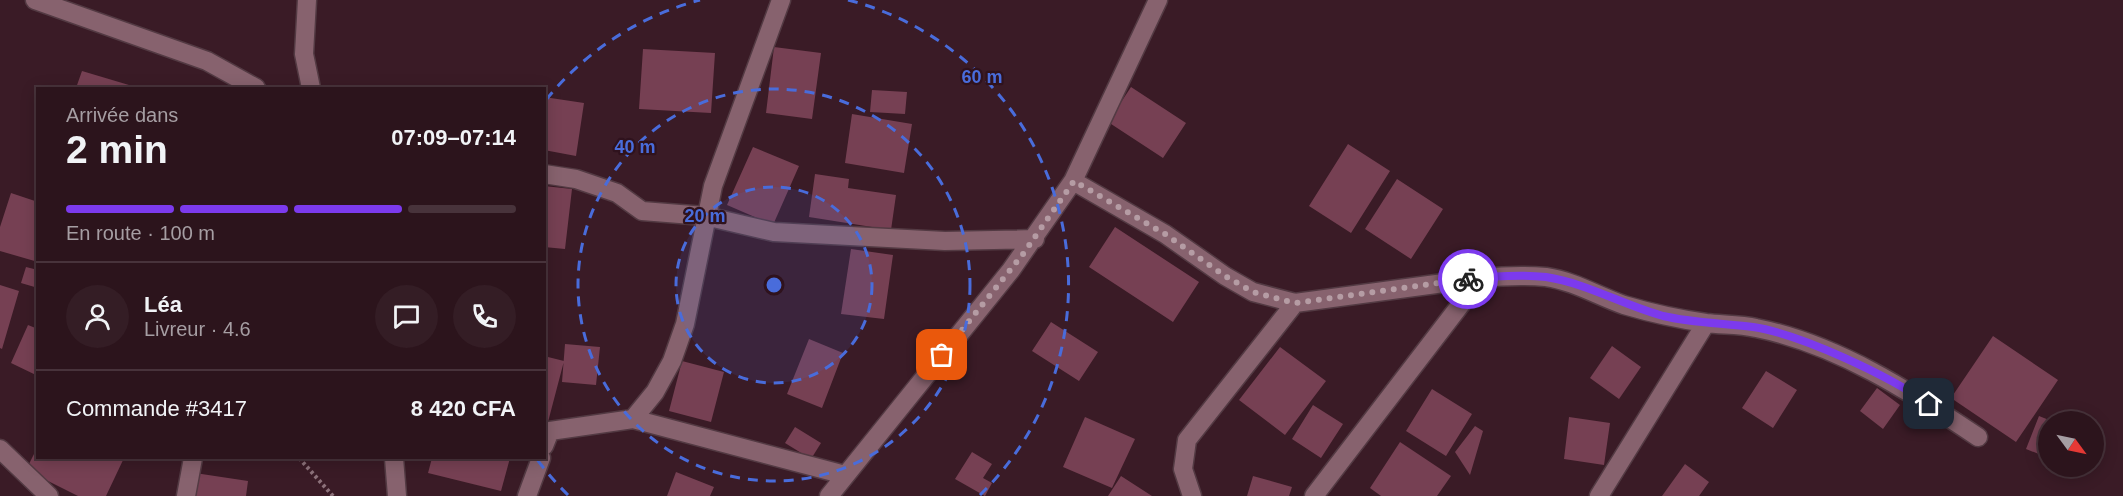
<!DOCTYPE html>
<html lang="fr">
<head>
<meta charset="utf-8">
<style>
	:root { --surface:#2c141c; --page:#341d25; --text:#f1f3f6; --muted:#a69ea3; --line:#48333b; --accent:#7c3aed }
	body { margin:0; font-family:Arial,sans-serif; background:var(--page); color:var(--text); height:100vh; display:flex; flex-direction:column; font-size:22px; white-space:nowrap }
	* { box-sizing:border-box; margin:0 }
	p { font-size:20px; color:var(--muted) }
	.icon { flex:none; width:33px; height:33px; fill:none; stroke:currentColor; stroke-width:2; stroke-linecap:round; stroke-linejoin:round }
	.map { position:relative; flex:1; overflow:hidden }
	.details { position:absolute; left:36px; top:87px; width:510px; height:372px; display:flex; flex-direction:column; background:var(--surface); border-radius:0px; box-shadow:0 3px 15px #0003,0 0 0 2px var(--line) }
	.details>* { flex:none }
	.needle { width:39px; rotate:123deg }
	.buttons { position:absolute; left:2038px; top:411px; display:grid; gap:12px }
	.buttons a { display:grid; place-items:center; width:66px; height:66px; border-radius:50%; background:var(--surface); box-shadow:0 3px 15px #0003,0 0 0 2px var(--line); font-size:30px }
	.pin { position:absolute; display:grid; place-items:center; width:51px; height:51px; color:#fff; margin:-26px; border-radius:12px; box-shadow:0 3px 9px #0006 }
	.courier { position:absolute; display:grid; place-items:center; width:60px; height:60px; margin:-30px; border:4px solid #7c3aed; border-radius:50%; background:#fff; color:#222; box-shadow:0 2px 8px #0007 }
	.head em { font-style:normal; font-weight:800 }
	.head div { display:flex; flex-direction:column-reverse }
	.head { display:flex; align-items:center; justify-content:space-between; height:102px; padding:0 30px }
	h1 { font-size:39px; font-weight:800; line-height:45px }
	.bar { display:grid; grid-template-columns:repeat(4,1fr); gap:9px 6px; align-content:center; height:72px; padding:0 30px }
	.bar i { height:8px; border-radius:4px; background:var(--line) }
	.bar .active { background:var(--accent) }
	.bar p { grid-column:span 4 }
	.line { display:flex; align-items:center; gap:15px; padding:0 30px; border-top:2px solid var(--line) }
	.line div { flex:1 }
	.round { display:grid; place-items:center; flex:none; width:63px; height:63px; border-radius:32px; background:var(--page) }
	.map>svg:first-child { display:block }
</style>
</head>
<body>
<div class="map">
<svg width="2123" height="496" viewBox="0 0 2123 496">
	<rect width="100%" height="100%" fill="#3a1b26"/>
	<path fill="#764053" d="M774,47L821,53L812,119L766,113Z
		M643,49L715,53L711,113L639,109Z
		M82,71L139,88H76Z
		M1131,87L1186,123L1163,158L1108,122Z
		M872,90L907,92L905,114L870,112Z
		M544,97L584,103L576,156L544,150Z
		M852,114L912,124L904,173L845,163Z
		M1348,144L1390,171L1351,233L1309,206Z
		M753,147L799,166L773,225L727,205Z
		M815,174L849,179L848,188L896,195L891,230L809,217Z
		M1397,179L1443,209L1411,259L1365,229Z
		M544,186L572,189L565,249L544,247Z
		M11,193L38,202V262L0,251V227Z
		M1115,227L1199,282L1173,322L1089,267Z
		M851,249L893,255L884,319L841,314Z
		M26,267L38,270V288L21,283Z
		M0,285L19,291L2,349L0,348Z
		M1051,322L1098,352L1079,381L1032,351Z
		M28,325L38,329V376L11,363Z
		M1993,336L2058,380L2016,442L1951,398Z
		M809,339L843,353L822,408L787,394Z
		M565,344L600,347L596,385L562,382Z
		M1612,346L1641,367L1619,399L1590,378Z
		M1280,347L1326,381L1285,435L1239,400Z
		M544,356L564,361L548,422H544Z
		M682,361L724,372L711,422L669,411Z
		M1766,371L1797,390L1773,428L1742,408Z
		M1877,388L1900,405L1883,429L1860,411Z
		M1432,389L1472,414L1446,456L1406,431Z
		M1313,405L1343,424L1321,458L1292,439Z
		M2039,416L2049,420V458L2026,449Z
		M1085,417L1135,439L1112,488L1063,467Z
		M1569,417L1610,423L1604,465L1564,459Z
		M1475,426L1483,431L1470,475L1455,452Z
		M795,427L821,443L811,459L785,443Z
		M1400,442L1451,476L1437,496H1381L1370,488Z
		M38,446V458H124L106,496H78L26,470Z
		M972,452L992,464L983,478L992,483L985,496L955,479Z
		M432,458H510L501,491L428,473Z
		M1685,464L1709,482L1699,496H1662Z
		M676,472L714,487L710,496H667Z
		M195,473L248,481L246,496H192Z
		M1121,476L1152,496H1108Z
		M1253,476L1292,487L1289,496H1247Z"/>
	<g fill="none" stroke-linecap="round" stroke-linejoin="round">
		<defs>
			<path id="minor" d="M35,0L207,61L256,88
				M307,0L304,54L311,88
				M544,174L576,179L617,193L642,211L705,216L774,232L945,241L1035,239
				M1073,181L1165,234L1225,276L1253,292L1295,303L1481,278
				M633,419L845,475
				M544,446L550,431L633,419L655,392L672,361L685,324L713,186L781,0
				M0,449L49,496
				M394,458L397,496
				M186,496L193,458
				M527,496L541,458
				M829,496L1011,270L1073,181L1158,0
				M1192,496L1183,469L1187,440L1295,303
				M1314,496L1481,278C1502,276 1524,275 1546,277C1574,281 1598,296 1624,305C1651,313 1678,319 1706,323
				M1599,496L1706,323C1722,325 1740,324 1756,328C1837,344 1911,392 1978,437"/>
		</defs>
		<use href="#minor" stroke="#533a43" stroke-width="21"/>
		<path stroke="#8c717a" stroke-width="4" stroke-dasharray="3 3" stroke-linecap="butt" d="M299,458L333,496"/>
		<use href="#minor" stroke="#87626e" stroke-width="18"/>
	</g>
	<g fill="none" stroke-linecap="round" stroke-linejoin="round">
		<path stroke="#b59ca4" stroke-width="6" stroke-dasharray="0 10.8" d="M942,355L1023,254L1074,181L1165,234L1225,276L1253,292L1295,303L1468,279"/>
		<path stroke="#7c3aed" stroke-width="8" d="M1468,279C1494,276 1520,274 1546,277C1586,283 1623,305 1663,316C1693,323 1723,323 1753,327C1801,334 1889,376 1929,404"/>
	</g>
	<circle cx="774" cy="285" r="98" fill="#496cdb" fill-opacity=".12"/>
	<g fill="none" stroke="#496cdb" stroke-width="3" stroke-dasharray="10 8">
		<circle cx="774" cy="285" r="98"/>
		<circle cx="774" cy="285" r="196"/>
		<path d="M568 495A294 294 0 0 1 536 458M546 100A294 294 0 0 1 700 0M848 0A294 294 0 0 1 980 495"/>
	</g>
	<circle cx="774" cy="285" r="9" fill="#496cdb" stroke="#2f121d" stroke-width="3"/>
	<g font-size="18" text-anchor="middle" font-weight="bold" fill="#496cdb" stroke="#2f121d" stroke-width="4.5" stroke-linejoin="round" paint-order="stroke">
		<text x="982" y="83">60 m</text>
		<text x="635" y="153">40 m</text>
		<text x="705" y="222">20 m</text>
	</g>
</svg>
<div class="buttons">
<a><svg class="needle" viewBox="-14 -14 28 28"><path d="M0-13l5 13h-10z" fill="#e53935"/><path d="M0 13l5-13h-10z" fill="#a69ea3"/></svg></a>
</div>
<div class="pin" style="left:942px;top:355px;background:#ea580c"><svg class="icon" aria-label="bag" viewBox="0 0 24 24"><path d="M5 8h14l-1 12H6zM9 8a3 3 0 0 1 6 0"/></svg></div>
<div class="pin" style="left:1929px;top:404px;background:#1f2937"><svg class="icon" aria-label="home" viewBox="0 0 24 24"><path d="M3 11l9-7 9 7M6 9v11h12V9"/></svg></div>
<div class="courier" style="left:1468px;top:279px"><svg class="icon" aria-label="bike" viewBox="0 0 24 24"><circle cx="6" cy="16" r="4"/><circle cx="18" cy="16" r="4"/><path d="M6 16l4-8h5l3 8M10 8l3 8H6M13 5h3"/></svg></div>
<section class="details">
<div class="head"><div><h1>2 min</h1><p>Arrivée dans</p></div><em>07:09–07:14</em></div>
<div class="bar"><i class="active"></i><i class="active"></i><i class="active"></i><i></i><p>En route · 100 m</p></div>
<div class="line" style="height:108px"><a class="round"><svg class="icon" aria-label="person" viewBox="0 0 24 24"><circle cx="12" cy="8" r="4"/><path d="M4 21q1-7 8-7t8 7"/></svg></a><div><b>Léa</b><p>Livreur · 4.6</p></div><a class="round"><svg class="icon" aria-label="chat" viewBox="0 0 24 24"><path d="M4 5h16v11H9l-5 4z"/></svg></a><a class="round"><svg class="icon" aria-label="phone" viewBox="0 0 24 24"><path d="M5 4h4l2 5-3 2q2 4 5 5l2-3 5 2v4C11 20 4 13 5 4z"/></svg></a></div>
<div class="line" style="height:78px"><div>Commande #3417</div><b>8 420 CFA</b></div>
</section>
</div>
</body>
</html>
